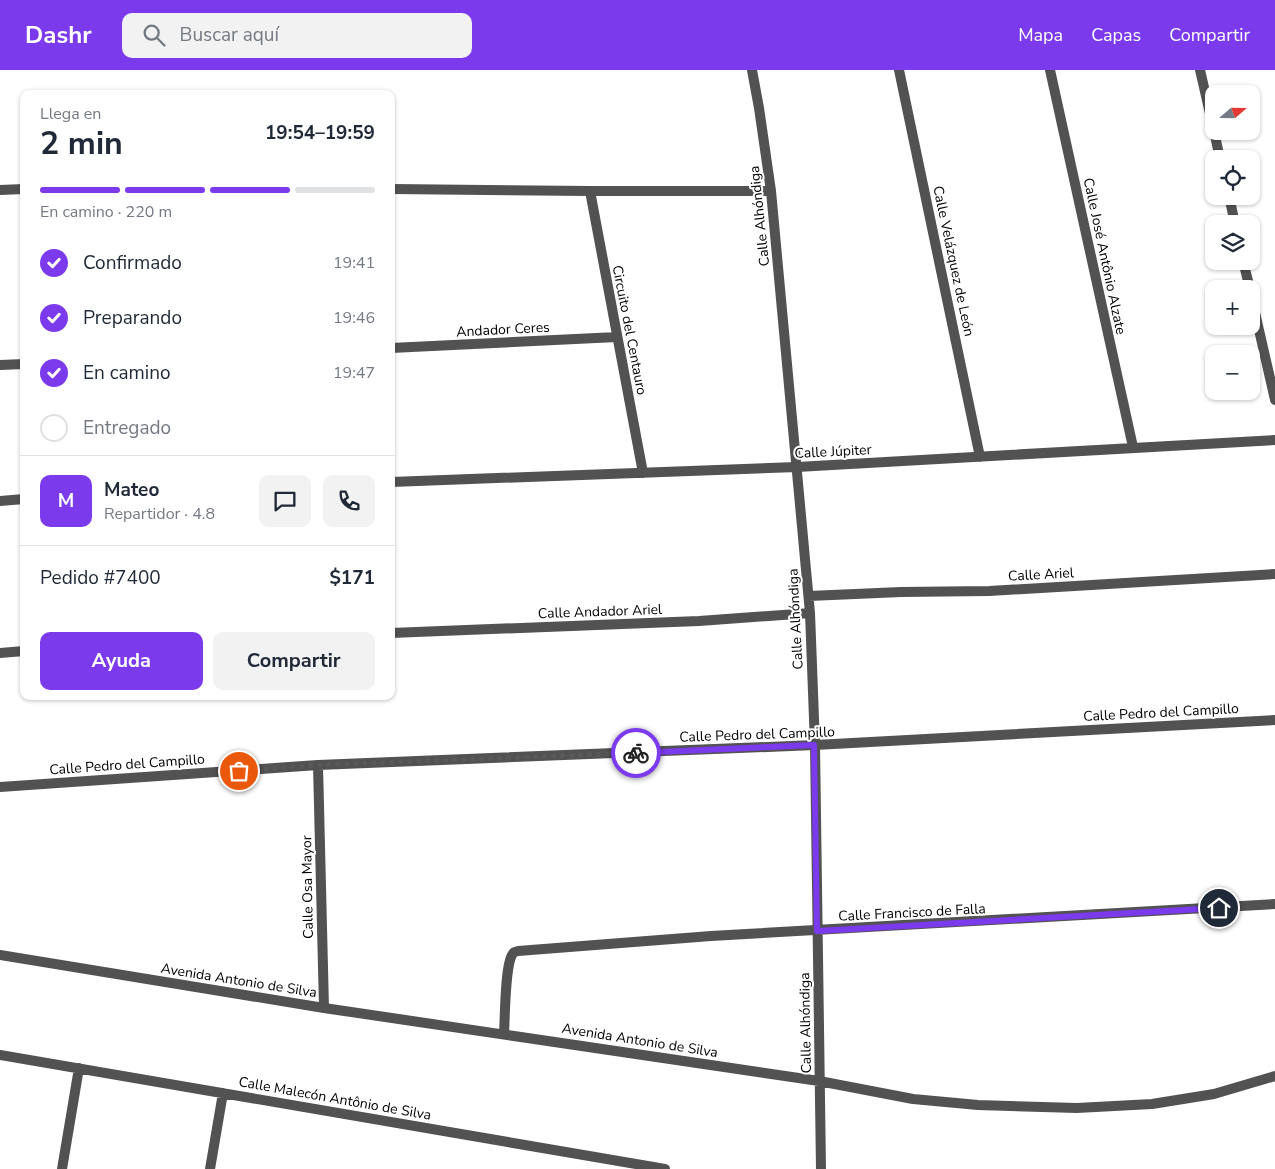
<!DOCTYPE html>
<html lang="es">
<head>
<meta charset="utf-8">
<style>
	:root { --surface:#fff; --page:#f2f2f3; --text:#1f2937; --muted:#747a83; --line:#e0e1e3; --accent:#7c3aed }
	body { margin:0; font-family:"Nunito Sans",sans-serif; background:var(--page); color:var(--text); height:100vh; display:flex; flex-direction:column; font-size:19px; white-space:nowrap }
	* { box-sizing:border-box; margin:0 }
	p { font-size:16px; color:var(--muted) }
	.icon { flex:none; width:28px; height:28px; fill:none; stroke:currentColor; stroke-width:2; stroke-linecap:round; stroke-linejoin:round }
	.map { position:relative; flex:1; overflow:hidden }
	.side { position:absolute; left:20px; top:20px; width:375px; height:610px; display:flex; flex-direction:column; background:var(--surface); border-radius:10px; box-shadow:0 1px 4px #0004 }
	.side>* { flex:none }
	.needle { width:32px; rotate:70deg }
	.buttons { position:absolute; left:1205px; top:15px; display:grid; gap:10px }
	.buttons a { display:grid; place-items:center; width:55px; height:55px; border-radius:10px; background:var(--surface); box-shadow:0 1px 4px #0004; font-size:25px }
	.pin { position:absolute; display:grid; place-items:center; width:42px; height:42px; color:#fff; margin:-21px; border:2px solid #fff; border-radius:50%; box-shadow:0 1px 5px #0007 }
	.courier { position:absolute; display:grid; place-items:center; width:50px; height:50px; margin:-25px; border:4px solid #7c3aed; border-radius:50%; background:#fff; color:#222; box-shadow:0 1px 6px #0007 }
	.summary em { font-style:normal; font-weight:700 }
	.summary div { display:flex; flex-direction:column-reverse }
	.summary { display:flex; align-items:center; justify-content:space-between; height:85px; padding:0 20px }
	h1 { font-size:32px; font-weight:700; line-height:38px }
	.bar { display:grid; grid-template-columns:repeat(4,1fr); gap:8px 5px; align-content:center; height:60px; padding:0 20px }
	.bar i { height:6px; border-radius:4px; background:var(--line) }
	.bar .active { background:var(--accent) }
	.bar p { grid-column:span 4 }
	.line { display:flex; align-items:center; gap:12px; padding:0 20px; border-top:1px solid var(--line) }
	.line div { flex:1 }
	.round { display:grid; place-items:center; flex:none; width:52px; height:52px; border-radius:10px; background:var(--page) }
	ol { padding:0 20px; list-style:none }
	li { display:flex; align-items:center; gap:15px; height:55px }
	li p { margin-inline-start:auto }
	li .icon { padding:5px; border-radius:50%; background:var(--accent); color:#fff; stroke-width:4 }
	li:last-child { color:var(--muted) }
	li i { width:28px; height:28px; border:2px solid var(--line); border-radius:50% }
	.button { display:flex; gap:10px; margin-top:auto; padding:10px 20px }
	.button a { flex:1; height:58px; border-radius:10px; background:var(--accent); color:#fff; font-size:20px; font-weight:700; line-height:58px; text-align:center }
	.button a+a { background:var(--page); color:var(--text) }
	header { display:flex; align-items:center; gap:30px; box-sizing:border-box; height:70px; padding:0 25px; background:var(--accent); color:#fff }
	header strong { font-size:24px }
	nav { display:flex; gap:28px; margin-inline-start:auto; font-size:18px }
	.search { width:350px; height:45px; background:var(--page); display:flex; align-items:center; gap:12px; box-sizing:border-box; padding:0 18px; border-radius:10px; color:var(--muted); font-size:19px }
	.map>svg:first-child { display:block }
</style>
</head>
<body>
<header>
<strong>Dashr</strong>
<div class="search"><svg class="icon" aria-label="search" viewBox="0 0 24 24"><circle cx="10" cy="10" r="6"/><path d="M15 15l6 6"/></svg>Buscar aquí</div>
<nav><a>Mapa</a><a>Capas</a><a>Compartir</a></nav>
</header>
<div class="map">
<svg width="1275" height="1099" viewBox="0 0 1275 1099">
	<rect width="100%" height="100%" fill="#fff"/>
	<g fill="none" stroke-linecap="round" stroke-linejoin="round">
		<path stroke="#525252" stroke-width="10" d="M752,0L759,38L771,121L810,543L815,675L821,1099
			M899,0L980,387
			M1050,0L1133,377
			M1200,0L1214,61
			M1214,61L1220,89
			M391,119L590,121H771
			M0,120L24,119
			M590,121L643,403
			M1229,126L1235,154
			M1243,191L1250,219
			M1251,225L1275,330
			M391,278L617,267
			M0,295L24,294
			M391,412L797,397L1275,370
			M0,431L24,429
			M809,526L901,522L989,521L1275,504
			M391,563L699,551L810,543
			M0,583L24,581
			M318,695L324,938
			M0,717L318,695L815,675L1275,650
			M0,885L324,938L819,1011L913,1029L978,1035L1077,1038L1152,1034L1214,1024L1275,1006
			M504,964C505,948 505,897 512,885C514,882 514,882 518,881L711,866L1275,834
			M0,985L665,1099
			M62,1099L79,998
			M210,1099L223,1023"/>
	</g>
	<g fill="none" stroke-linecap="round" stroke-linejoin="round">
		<path stroke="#595959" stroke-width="5" stroke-dasharray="0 9" d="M239,701L318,695L636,683"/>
		<path stroke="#7c3aed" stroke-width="6" d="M636,683L814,675L817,861L1219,838"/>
	</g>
	<g text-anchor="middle" stroke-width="4" stroke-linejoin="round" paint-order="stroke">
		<g font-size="14" fill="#000" stroke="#fff">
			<text transform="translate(759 146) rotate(-96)" y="5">Calle Alhóndiga</text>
			<text transform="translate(1105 186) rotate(78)" y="5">Calle José Antônio Alzate</text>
			<text transform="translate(954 191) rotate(78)" y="5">Calle Velázquez de León</text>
			<text transform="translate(503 259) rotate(-3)" y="5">Andador Ceres</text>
			<text transform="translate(630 260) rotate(79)" y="5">Circuito del Centauro</text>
			<text transform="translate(833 381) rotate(-3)" y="5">Calle Júpiter</text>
			<text transform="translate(1041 504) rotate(-3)" y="5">Calle Ariel</text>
			<text transform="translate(600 541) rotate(-2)" y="5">Calle Andador Ariel</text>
			<text transform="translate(795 549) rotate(-93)" y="5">Calle Alhóndiga</text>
			<text transform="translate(1161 642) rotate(-3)" y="5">Calle Pedro del Campillo</text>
			<text transform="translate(757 664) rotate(-2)" y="5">Calle Pedro del Campillo</text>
			<text transform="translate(127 694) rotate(-4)" y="5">Calle Pedro del Campillo</text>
			<text transform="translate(307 817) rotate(-91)" y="5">Calle Osa Mayor</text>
			<text transform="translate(912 842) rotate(-3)" y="5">Calle Francisco de Falla</text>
			<text transform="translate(239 910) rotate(9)" y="5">Avenida Antonio de Silva</text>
			<text transform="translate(805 953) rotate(-91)" y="5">Calle Alhóndiga</text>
			<text transform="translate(640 970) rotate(9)" y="5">Avenida Antonio de Silva</text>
			<text transform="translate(335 1028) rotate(10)" y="5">Calle Malecón Antônio de Silva</text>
		</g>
	</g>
</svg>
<div class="buttons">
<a><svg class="needle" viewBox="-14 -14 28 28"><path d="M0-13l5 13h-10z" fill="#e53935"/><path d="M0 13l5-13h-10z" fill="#747a83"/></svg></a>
<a><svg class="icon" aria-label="locate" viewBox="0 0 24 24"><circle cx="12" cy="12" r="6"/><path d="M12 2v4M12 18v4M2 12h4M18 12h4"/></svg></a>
<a><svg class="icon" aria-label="layers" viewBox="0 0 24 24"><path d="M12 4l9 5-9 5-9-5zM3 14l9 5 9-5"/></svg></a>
<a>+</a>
<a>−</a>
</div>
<div class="pin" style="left:239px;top:701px;background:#ea580c"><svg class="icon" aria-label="bag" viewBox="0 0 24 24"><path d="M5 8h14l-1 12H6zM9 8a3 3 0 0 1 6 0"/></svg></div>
<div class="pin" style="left:1219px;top:838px;background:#1f2937"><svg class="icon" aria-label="home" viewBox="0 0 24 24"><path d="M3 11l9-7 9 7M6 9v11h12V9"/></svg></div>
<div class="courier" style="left:636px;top:683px"><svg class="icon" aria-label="bike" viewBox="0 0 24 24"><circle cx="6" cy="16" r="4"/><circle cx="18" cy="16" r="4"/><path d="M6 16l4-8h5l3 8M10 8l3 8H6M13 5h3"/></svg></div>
<section class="side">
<div class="summary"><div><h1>2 min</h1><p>Llega en</p></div><em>19:54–19:59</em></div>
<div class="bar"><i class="active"></i><i class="active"></i><i class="active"></i><i></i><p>En camino · 220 m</p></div>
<ol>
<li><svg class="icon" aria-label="check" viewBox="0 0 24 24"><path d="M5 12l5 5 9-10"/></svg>Confirmado<p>19:41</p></li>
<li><svg class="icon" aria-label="check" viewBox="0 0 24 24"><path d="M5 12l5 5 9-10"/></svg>Preparando<p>19:46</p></li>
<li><svg class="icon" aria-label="check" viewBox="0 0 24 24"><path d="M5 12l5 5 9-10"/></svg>En camino<p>19:47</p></li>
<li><i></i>Entregado</li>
</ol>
<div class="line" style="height:90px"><b class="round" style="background:var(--accent);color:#fff">M</b><div><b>Mateo</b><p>Repartidor · 4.8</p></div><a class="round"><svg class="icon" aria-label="chat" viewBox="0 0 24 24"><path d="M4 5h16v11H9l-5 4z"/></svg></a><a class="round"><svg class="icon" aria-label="phone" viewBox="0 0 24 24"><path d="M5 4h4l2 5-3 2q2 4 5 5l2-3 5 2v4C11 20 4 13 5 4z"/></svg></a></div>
<div class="line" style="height:65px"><div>Pedido #7400</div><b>$171</b></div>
<div class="button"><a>Ayuda</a><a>Compartir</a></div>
</section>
</div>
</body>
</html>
